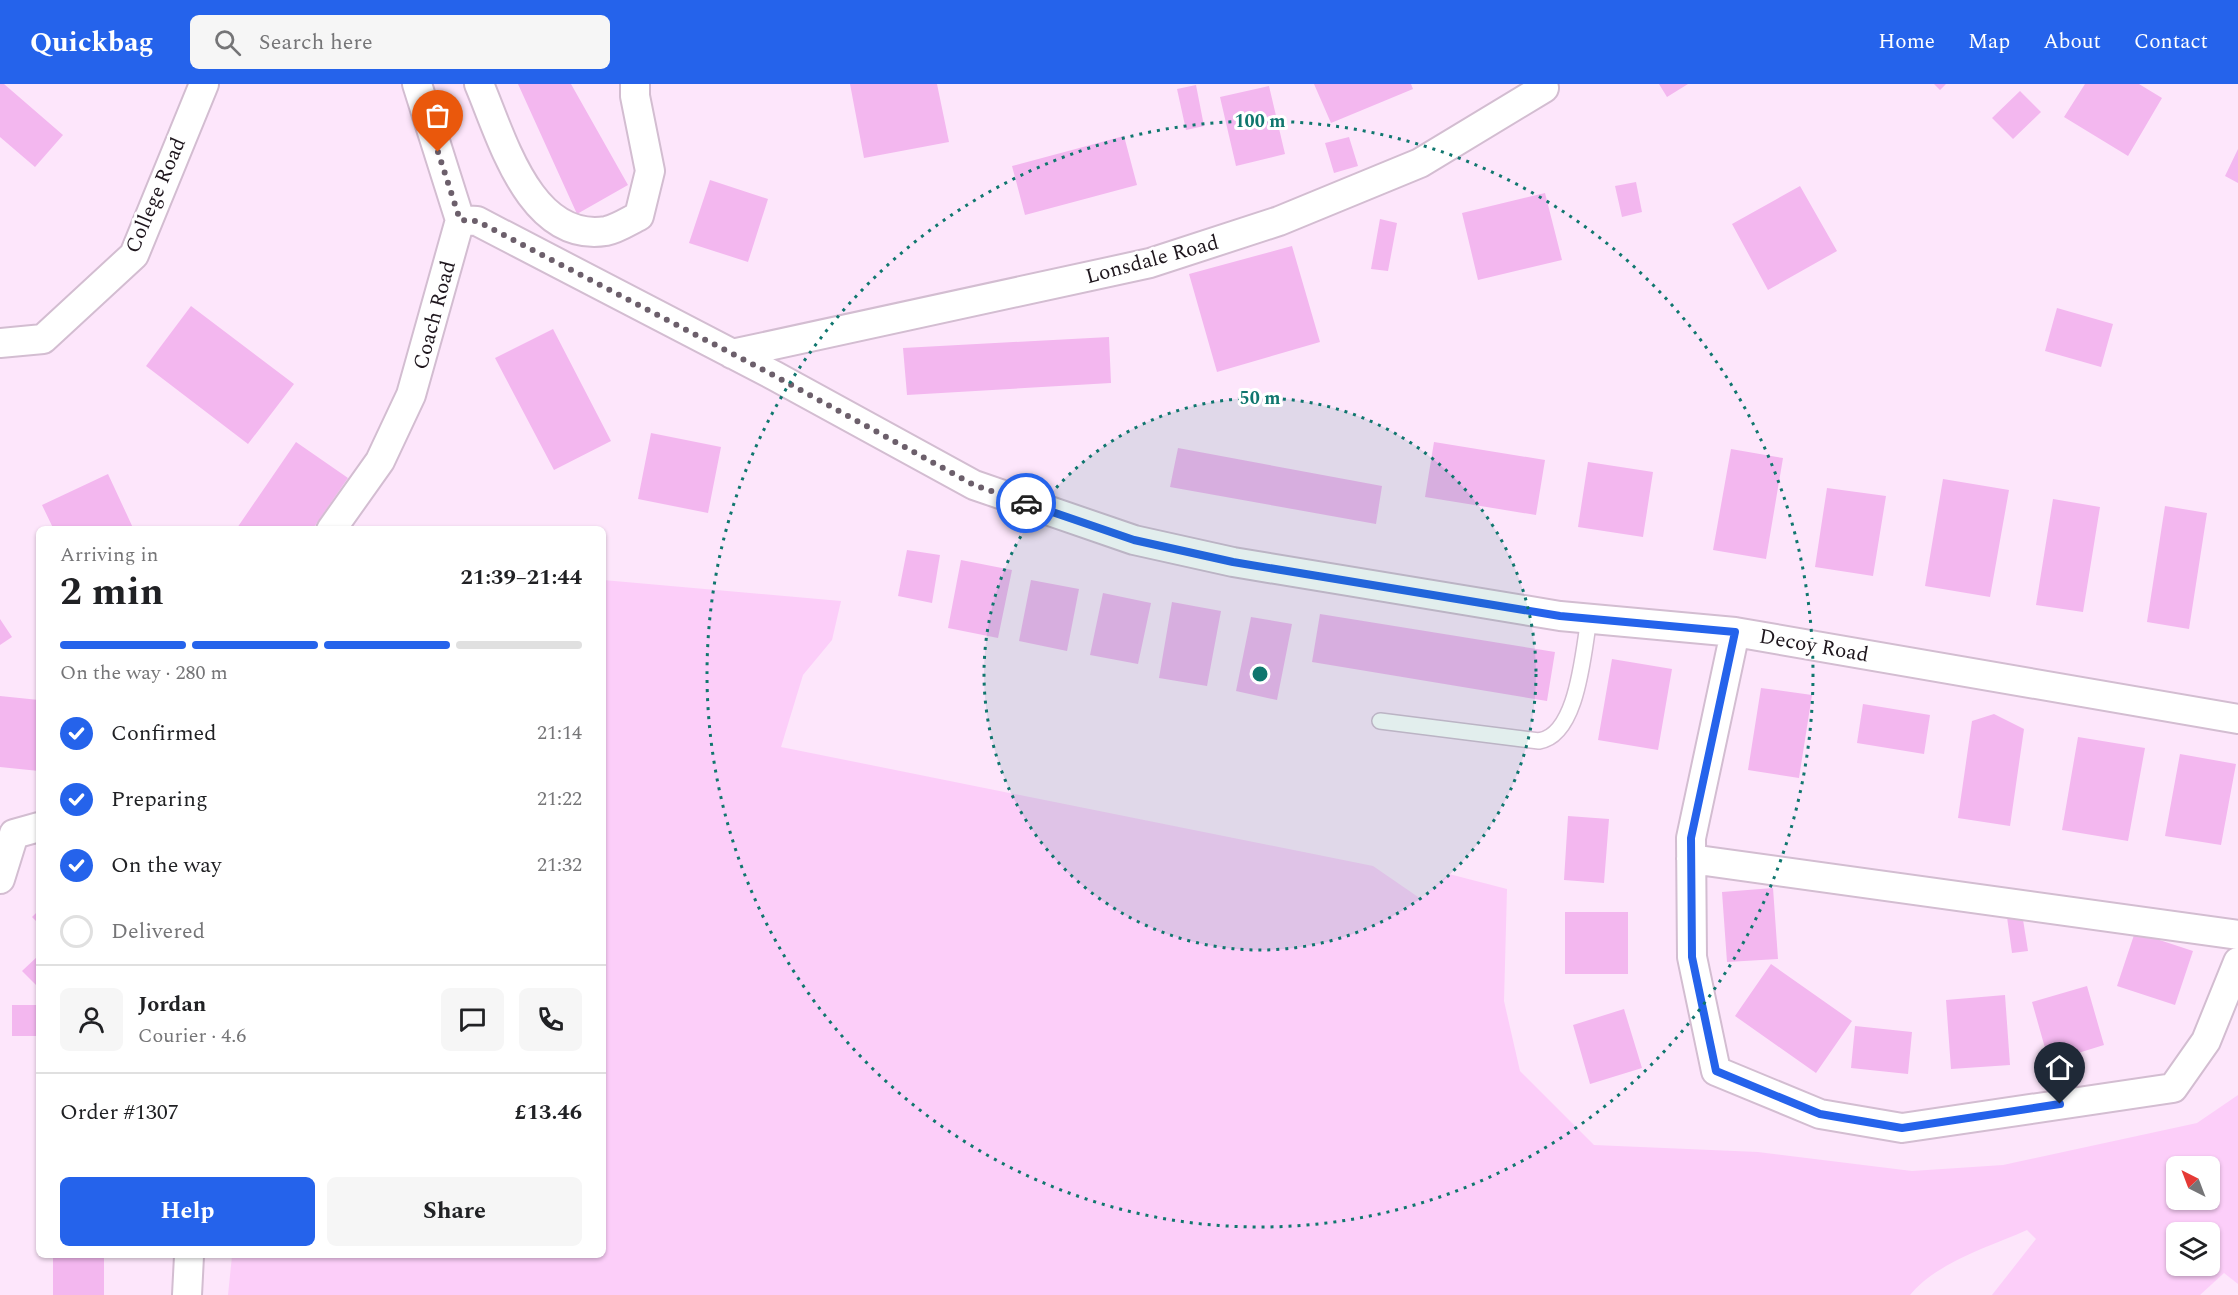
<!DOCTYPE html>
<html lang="en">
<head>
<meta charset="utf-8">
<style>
	:root { --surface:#fff; --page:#f6f6f6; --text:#202124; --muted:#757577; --line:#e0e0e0; --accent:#2563eb }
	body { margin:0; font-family:Spectral,serif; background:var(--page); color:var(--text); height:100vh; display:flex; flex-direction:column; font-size:22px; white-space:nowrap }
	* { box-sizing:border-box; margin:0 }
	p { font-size:20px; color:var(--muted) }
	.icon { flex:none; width:33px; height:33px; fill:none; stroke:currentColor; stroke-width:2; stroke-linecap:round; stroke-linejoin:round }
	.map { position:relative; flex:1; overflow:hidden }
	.panel { position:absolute; left:36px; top:442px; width:570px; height:732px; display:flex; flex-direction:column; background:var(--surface); border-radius:9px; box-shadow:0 2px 4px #0004 }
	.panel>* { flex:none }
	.needle { width:39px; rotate:318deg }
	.buttons { position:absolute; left:2166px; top:1072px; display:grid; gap:12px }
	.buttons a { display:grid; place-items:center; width:54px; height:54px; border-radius:9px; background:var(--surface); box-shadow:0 2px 4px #0004; font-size:30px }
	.pin { position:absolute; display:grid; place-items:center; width:51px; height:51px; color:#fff; margin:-62px -26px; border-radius:50% 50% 50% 0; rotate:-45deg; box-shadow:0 0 6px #0007 }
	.pin .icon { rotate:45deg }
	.courier { position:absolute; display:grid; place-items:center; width:60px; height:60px; margin:-30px; border:4px solid #2563eb; border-radius:50%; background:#fff; color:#222; box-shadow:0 2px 8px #0007 }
	.head em { font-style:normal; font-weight:700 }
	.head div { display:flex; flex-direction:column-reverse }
	.head { display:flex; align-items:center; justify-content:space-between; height:102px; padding:0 24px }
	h1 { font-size:39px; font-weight:700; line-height:45px }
	.bar { display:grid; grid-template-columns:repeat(4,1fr); gap:9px 6px; align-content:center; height:72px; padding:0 24px }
	.bar i { height:8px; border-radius:4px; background:var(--line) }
	.bar .active { background:var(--accent) }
	.bar p { grid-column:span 4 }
	.line { display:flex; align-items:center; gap:15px; padding:0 24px; border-top:2px solid var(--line) }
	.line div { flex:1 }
	.round { display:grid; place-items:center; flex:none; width:63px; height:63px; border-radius:9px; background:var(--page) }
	ol { padding:0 24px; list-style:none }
	li { display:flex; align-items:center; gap:18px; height:66px }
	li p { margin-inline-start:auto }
	li .icon { padding:6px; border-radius:50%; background:var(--accent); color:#fff; stroke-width:4 }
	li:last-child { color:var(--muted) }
	li i { width:33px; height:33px; border:3px solid var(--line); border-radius:50% }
	.cta { display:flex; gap:12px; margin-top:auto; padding:12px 24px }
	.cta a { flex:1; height:69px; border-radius:9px; background:var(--accent); color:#fff; font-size:24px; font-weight:700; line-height:69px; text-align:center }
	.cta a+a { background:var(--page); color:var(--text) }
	header { display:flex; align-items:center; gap:36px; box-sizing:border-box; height:84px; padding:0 30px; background:var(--accent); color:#fff }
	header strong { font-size:28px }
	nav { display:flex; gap:33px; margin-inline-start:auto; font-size:21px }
	.search { width:420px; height:54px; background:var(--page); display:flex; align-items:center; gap:15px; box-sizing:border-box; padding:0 21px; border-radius:9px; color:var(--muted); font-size:22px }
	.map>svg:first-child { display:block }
</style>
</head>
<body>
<header>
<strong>Quickbag</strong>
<div class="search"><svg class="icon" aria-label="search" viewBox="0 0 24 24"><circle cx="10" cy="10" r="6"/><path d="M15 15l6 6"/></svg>Search here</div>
<nav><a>Home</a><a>Map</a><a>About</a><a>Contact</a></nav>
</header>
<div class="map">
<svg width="2238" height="1211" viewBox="0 0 2238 1211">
	<rect width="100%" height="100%" fill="#fde6fb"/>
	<path fill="#fccef9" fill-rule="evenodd" d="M603,496L841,517L832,556L803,591L781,663L1373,782L1421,815L1449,790L1507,805L1504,917L1520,987L1594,1061L1758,1068L1912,1087L2003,1081L2197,1039L2238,1011V1200L2224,1189L2200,1211H1992L2036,1155L2027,1146C1989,1163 1937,1178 1910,1211H228L232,1172H603ZM2176,1083H2210V1116H2176ZM2176,1149H2210V1182H2176Z"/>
	<path fill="#f3b7ef" d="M0,0H4L63,51L35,83L0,53Z
		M518,0H571L628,101L577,130Z
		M850,0H937L949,58L864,74Z
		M1314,0H1411L1413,5L1331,39Z
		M1659,0H1688L1667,13Z
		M1934,0H1946L1940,6Z
		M2085,0H2139L2162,14L2128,72L2064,33Z
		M1196,1L1204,42L1186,46L1177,5Z
		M1269,2L1285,70L1236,82L1220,13Z
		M2020,7L2041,28L2013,55L1992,34Z
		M1124,52L1137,101L1025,131L1012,82Z
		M1349,53L1358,82L1334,89L1325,59Z
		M2238,65V99L2225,92Z
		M710,96L768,115L748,178L689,159Z
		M1636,98L1642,128L1622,133L1615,102Z
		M1800,102L1837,167L1768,206L1732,140Z
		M1545,109L1562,176L1478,196L1462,129Z
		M1380,135L1397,139L1388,187L1371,185Z
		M1292,162L1320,258L1217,288L1189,190Z
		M191,222L294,300L248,360L146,282Z
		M2057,224L2113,240L2101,283L2045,267Z
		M553,245L611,357L554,386L495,274Z
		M1109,253L1111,299L907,311L903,264Z
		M651,349L721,363L708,429L638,415Z
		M296,358L348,394L312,446H240L237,444Z
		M1434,358L1545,376L1536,431L1425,413Z
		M1178,364L1382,402L1376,440L1170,403Z
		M1731,365L1783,374L1766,475L1713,466Z
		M1588,378L1653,388L1643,453L1578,443Z
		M108,390L134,446H54L42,421Z
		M1943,395L2009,406L1990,513L1925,502Z
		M1827,404L1886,412L1873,492L1815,483Z
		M2053,415L2100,423L2083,528L2036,521Z
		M2165,422L2207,429L2189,545L2147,538Z
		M907,466L940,471L932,519L898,512Z
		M961,476L1012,486L998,554L948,544Z
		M1031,496L1079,505L1067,567L1019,557Z
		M1103,509L1151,519L1138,580L1090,571Z
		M1172,518L1221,527L1207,602L1159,594Z
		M1320,530L1555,568L1547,617L1312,578Z
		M1251,533L1292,540L1277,616L1236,607Z
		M0,535L12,553L0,561Z
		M1612,575L1672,585L1658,666L1598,656Z
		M1761,604L1812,611L1799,694L1748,686Z
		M0,612L39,616V687L0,683Z
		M1863,620L1930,631L1924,670L1857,659Z
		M1994,630L2024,645L2010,742L1958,734L1972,637Z
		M2078,653L2145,664L2128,757L2062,746Z
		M2180,670L2236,680L2221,761L2165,752Z
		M1568,732L1609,735L1604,799L1564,796Z
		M1773,804L1778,875L1727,878L1722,808Z
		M2021,823L2028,867L2012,869L2006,826Z
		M39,826V840L32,833Z
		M1565,828H1628V890H1565Z
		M2135,848L2193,867L2175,921L2117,902Z
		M39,871V904L22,887Z
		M1771,880L1852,937L1816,989L1735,932Z
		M2087,902L2104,961L2049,978L2032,918Z
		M2005,911L2010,981L1951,985L1946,916Z
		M12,921H39V952H12Z
		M1624,925L1642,984L1590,1000L1573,941Z
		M1855,942L1912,948L1908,990L1851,984Z
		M53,1172H104V1211H53Z"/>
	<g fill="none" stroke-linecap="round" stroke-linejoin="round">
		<defs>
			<path id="lane" d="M1380,637L1539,657C1578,651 1583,568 1589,535"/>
			<path id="street" d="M479,0C502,54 530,159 606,147C617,145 629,137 639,132L650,87L635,12V0
				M460,136L477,137L775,292L974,401L1134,456L1233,478L1560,532L1735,548L2238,635
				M0,259L43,255L134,171L204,0
				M732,270L1150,179L1279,137L1420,79L1544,4
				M331,446L380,377L411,311L460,136L417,0
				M1735,548L1691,754L1692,873L1716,987L1820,1030L1902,1044L2173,1004L2206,957L2238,878
				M1691,775L2238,851
				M0,795L14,750L39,743
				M187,1211L189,1172"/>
		</defs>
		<use href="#lane" stroke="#d3bdd1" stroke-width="18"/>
		<use href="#street" stroke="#d3bdd1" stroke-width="32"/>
		<use href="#lane" stroke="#fff" stroke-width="15"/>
		<use href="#street" stroke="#fff" stroke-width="28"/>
	</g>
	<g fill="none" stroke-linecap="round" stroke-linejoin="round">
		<path stroke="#6c5f6b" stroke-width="6" stroke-dasharray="0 10.8" d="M438,68L460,136L477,137L775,292L974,401L1026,419"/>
		<path stroke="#2563eb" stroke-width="8" d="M1026,419L1134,456L1233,478L1560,532L1735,548L1691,754L1692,873L1716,987L1820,1030L1902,1044L2060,1020"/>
	</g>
	<circle cx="1260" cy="590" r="276" fill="#0f766e" fill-opacity=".12"/>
	<g fill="none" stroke="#0f766e" stroke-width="3" stroke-dasharray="3 6">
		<circle cx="1260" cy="590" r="276"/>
		<circle cx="1260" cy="590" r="553"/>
	</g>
	<g text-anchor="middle" stroke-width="6" stroke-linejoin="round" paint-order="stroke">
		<g font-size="21" fill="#1e161d" stroke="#fff">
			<text transform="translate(155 111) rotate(-67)" y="7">College Road</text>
			<text transform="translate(1152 175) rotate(-15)" y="7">Lonsdale Road</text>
			<text transform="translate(434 231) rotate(-75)" y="7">Coach Road</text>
			<text transform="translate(1814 561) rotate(10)" y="7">Decoy Road</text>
		</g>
	</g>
	<circle cx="1260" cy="590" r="9" fill="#0f766e" stroke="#fff" stroke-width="3"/>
	<g font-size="18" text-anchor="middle" font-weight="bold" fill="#0f766e" stroke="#fff" stroke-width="6" stroke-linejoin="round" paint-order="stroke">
		<text x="1260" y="43">100 m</text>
		<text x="1260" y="320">50 m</text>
	</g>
</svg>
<div class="buttons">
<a><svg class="needle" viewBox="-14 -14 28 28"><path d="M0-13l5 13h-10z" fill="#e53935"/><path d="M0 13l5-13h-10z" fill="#757577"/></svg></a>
<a><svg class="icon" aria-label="layers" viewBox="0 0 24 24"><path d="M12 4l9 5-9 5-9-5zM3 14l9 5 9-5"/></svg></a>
</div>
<div class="pin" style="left:438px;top:68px;background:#ea580c"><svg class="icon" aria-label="bag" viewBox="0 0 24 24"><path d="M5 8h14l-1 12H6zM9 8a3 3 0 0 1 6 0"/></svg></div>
<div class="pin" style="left:2060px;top:1020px;background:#1f2937"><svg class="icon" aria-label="home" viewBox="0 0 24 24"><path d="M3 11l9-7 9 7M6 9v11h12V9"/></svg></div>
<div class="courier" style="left:1026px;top:419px"><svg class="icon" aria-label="car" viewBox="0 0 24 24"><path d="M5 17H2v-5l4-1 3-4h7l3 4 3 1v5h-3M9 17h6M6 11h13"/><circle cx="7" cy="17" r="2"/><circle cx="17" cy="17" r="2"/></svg></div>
<section class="panel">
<div class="head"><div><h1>2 min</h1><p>Arriving in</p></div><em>21:39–21:44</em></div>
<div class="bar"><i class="active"></i><i class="active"></i><i class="active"></i><i></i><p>On the way · 280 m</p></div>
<ol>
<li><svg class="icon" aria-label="check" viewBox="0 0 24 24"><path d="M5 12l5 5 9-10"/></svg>Confirmed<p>21:14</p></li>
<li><svg class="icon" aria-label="check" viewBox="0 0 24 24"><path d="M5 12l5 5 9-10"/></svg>Preparing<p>21:22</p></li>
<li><svg class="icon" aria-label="check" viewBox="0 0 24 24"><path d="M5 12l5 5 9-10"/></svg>On the way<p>21:32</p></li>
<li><i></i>Delivered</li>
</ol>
<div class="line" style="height:108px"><a class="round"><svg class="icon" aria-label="person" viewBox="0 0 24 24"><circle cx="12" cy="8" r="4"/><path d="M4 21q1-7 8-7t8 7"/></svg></a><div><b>Jordan</b><p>Courier · 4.6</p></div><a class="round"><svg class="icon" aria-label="chat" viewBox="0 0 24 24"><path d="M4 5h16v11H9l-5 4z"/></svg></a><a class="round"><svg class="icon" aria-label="phone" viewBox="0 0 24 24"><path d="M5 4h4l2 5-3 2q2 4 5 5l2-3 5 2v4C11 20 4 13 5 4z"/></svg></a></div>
<div class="line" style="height:78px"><div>Order #1307</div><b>£13.46</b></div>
<div class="cta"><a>Help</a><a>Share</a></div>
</section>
</div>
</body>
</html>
